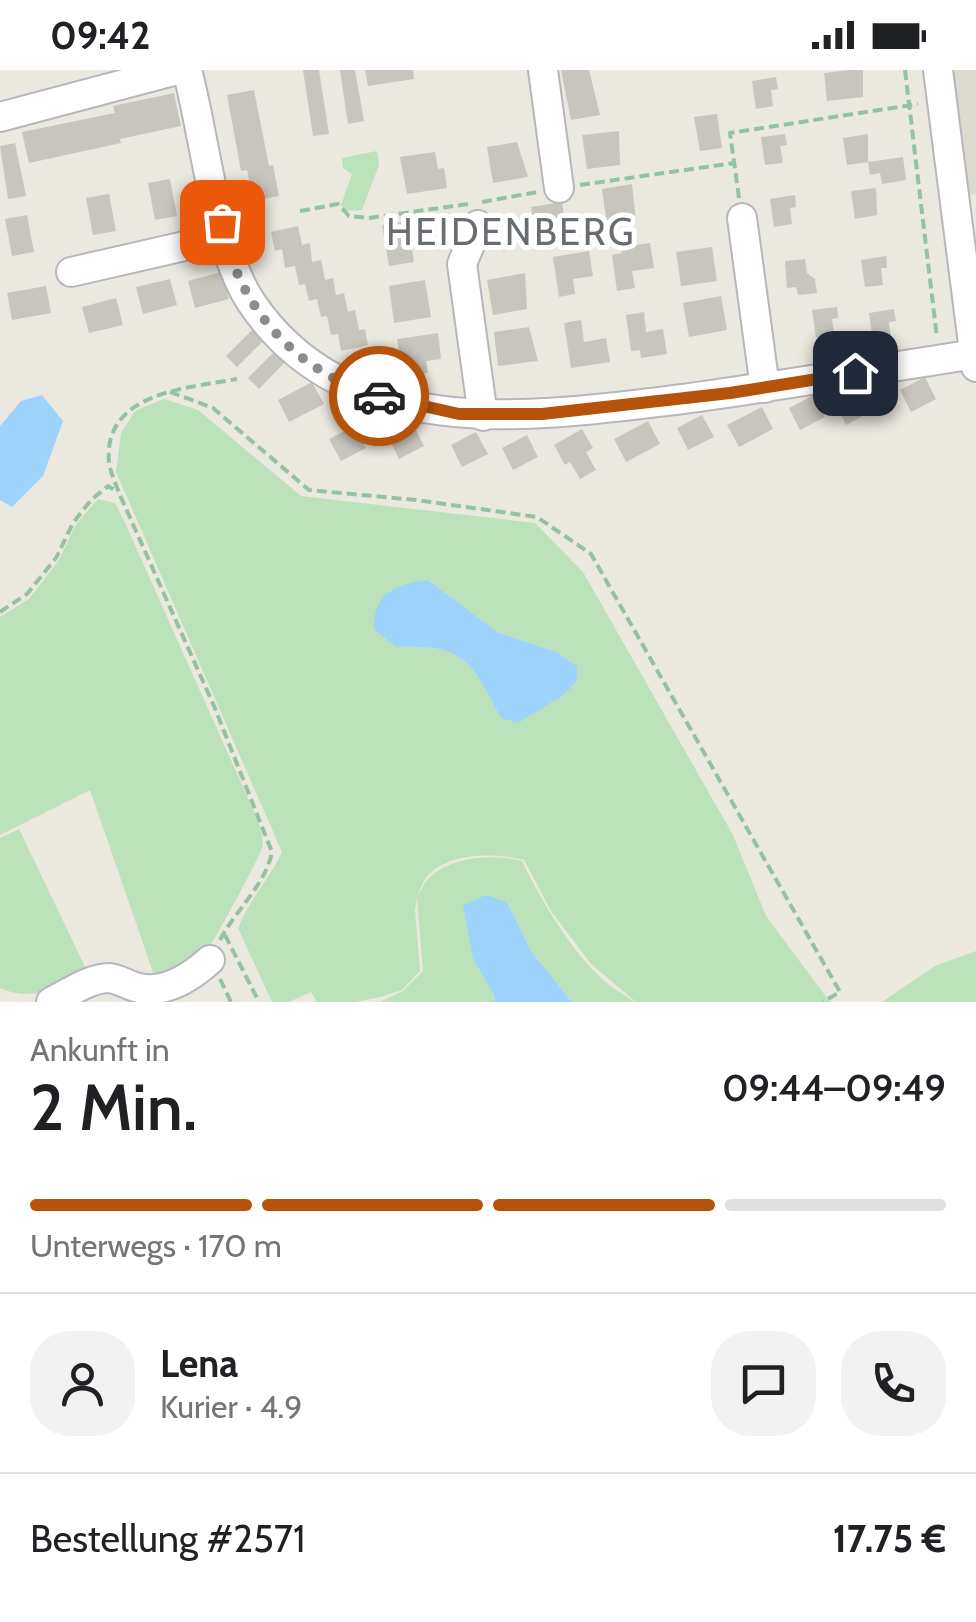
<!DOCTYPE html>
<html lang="de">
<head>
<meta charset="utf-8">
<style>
	:root { --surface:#fff; --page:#f2f2f2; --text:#202124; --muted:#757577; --line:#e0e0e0; --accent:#b45309 }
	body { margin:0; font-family:Cabin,sans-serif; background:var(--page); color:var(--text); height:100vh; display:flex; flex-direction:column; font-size:38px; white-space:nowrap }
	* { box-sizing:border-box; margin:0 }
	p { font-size:32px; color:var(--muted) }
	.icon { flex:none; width:55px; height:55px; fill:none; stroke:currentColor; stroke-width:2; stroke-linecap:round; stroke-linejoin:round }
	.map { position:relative; height:932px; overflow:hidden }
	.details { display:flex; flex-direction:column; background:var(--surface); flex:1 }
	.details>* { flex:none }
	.pin { position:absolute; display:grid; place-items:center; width:85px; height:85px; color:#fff; margin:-42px; border-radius:20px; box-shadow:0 5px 15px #0006 }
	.courier { position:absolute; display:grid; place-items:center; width:100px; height:100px; margin:-50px; border:8px solid #b45309; border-radius:50%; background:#fff; color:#222; box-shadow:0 2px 12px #0007 }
	.headline em { font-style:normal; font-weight:600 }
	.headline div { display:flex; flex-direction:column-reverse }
	.headline { display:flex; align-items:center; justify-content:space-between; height:170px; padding:0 30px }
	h1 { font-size:65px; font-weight:600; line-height:75px }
	.bar { display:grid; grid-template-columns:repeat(4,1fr); gap:15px 10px; align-content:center; height:120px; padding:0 30px }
	.bar i { height:12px; border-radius:8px; background:var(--line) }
	.bar .active { background:var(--accent) }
	.bar p { grid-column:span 4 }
	.line { display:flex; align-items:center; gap:25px; padding:0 30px; border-top:2px solid var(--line) }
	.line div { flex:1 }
	.round { display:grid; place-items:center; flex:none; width:105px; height:105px; border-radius:40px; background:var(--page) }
	.status { display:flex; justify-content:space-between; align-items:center; height:70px; padding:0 50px; background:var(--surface); direction:ltr }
	.status svg { height:28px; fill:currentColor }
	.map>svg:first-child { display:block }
</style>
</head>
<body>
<div class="status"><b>09:42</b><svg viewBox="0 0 49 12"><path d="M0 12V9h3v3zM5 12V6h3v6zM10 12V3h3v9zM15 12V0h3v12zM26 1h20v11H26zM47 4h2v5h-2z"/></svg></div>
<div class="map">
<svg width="976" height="932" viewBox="0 0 976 932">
	<rect width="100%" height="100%" fill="#ebe8df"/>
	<path fill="#dddad0" d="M951,0H976V124L968,125Z"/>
	<path fill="#bce2bb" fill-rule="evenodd" d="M377,81L379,95L362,140L345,141L341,135L352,104L343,98L342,88Z
		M164,329L198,340L301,426L535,453L583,502L733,765L766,846L830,932H636L591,894L551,841L524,790C495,783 453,782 429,804C424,809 420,820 417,826C421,821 425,811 430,807C453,786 493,784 522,791C542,832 573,885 608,914C616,921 626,925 634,932H572L531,881L507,832L473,889L495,927L494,932H380L403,921L423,901L417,828L415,840L420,901L402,920L380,927L355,932H317L311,922L289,932H272L238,858C249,830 269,810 282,782L116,402L121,363L135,341ZM428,510L497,562L557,582L576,595L577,611L501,648C470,591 466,574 396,577Z
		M98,429L115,433L126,455L243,717C250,734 263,756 263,775C263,781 215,870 209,877C198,890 169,898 154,905L90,720L0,765V547L29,529L59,490L76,454Z
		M19,759L89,905C56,919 30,932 0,918V768Z
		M976,881V932H882L935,896Z"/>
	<path fill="#9ed3fc" d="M42,325L63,351L43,406L12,437L0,430V356L21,331Z
		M428,510L497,562L557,582L577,596V611L565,624L518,653L501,648C470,591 466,574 396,577L374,559C372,524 397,513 428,510Z
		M486,825L507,832L531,881L572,932H494L495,927L473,889L463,835Z"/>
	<path fill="#c8c5be" d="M303,0H319L329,64L313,66Z
		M340,0H355L364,51L348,54Z
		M365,0H413L414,9L368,16Z
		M561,0H589L600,45L571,50Z
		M849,0H863V27L827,31L824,3Z
		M776,7L778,19L771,20L773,36L756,39L752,11Z
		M254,20L269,96L273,95L279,126L253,131L247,100L241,101L227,25Z
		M174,23L181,56L120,69L121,73L29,93L22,62L115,43L113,36Z
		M717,44L722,78L700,81L694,47Z
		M619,61L620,95L587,99L582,65Z
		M785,64L787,75L780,76L783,93L765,95L761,67Z
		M868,64V92L847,95L843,68Z
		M517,72L528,107L493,113L487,77Z
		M15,73L26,126L8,129L0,76Z
		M435,82L438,99L444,98L447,118L407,124L400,87Z
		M903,87L906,110L882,114L880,103L870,105L868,92Z
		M170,109L177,146L155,150L148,113Z
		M632,114L636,151L607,155L602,119Z
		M876,118L877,145L855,149L851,121Z
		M109,124L116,161L93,165L86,128Z
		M795,125L796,137L790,138L792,154L774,157L770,129Z
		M562,132L566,159L535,164L531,137Z
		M27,145L34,182L12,186L5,149Z
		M425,148L429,176L412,179L414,192L389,196L382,155Z
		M298,156L302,175L310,173L312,192L321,190L325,210L333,208L336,225L344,223L348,242L355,240L359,260L365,259L368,275L341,281L338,264L331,265L327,246L321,247L317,229L309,231L305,214L299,215L295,196L285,198L282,179L275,181L271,162Z
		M650,173L654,198L632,201L635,218L617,221L612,185L622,183L621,177Z
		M712,177L717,211L681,216L676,182Z
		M589,181L593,206L573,209L575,224L559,227L553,187Z
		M886,186L887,198H881L883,215L865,217L861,190Z
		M805,189L807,203L815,209L817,223L798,225L796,217L787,218L785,191Z
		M222,202L229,229L195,238L188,211Z
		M525,203L527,239L493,245L487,210Z
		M170,209L177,235L143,244L136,217Z
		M425,210L431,247L394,253L389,216Z
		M46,216L51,243L12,250L7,223Z
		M721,226L727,260L689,267L683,233Z
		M116,228L123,255L89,263L82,237Z
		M837,237L838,248L832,249L834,265L816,268L812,240Z
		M894,239L896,251L889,252L891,268L873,271L869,243Z
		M644,242L646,262L663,259L667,284L641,288L640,280L631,281L626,245Z
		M581,250L584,272L606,268L610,292L571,298L564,253Z
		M257,255L268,266L237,297L226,286Z
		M529,257L538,291L498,296L494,262Z
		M438,263L441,289L426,291L428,303L402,306L397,269Z
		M278,278L289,288L259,319L248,308Z
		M925,307L936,329L911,342L900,320Z
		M312,312L324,334L289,352L278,330Z
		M860,319L872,341L846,355L835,333Z
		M814,325L825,347L800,360L789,338Z
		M762,337L773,359L739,377L727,355Z
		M702,345L714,367L688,380L677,358Z
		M648,351L660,374L626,392L614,369Z
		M413,354L424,376L399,389L388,367Z
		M354,356L366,378L341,391L329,369Z
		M582,359L593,378L586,382L596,400L580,409L570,392L565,395L554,375Z
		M476,362L488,384L462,397L451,375Z
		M527,365L538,387L513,400L502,378Z"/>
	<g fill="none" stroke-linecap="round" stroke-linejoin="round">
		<defs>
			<path id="minor" d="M187,0C205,66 215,178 251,232C347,376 536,347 683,329C780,316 877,299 975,284
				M543,0L559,118
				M938,0L976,297
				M0,47L177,0
				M742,148L765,318
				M478,155L462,194L483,346
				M71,202L224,167
				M51,932C67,924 90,908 109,908C120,909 128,916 139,918C166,924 191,907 210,890"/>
		</defs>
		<use href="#minor" stroke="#b5b7bc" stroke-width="32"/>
		<path stroke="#95c3a2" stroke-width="4" stroke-dasharray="10 5" stroke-linecap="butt" d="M905,0L937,268
			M580,115L734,93
			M739,128L730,63L918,34
			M482,132L537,122
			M300,141L338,134L349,146L369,148L468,134
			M170,322L213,338L309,420L416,430L537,447L591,484L840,922L823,932
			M0,542L27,524L56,488L73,453L91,430L108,416L118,422
			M225,865L259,932
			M220,870C235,841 266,814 272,782L214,636L119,423C116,414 110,402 109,392C103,322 188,318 237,309
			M220,909L231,932"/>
		<use href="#minor" stroke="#fff" stroke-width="28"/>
	</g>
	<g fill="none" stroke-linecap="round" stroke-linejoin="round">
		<path stroke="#8b8d8c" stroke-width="10" stroke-dasharray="0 18" d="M222,152C237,237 296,303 379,326"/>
		<path stroke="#b45309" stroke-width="12" d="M379,326L459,344H542L730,323L855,303"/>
	</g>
	<g text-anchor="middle" stroke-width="10" stroke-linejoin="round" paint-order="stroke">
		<g font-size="38" letter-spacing="2.5" fill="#696d72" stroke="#fff">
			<text x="511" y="175">HEIDENBERG</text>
		</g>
	</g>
</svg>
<div class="pin" style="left:222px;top:152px;background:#ea580c"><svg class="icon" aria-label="bag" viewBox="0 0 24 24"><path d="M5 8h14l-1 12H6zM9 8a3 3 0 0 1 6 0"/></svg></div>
<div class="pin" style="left:855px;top:303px;background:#1f2937"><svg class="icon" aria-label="home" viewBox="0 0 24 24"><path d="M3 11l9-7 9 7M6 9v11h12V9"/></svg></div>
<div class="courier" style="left:379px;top:326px"><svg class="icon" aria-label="car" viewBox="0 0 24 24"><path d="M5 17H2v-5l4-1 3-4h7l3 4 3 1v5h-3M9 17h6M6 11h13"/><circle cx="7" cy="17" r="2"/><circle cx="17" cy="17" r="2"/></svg></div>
</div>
<section class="details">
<div class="headline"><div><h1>2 Min.</h1><p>Ankunft in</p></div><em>09:44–09:49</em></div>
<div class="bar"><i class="active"></i><i class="active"></i><i class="active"></i><i></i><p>Unterwegs · 170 m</p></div>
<div class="line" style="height:180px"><a class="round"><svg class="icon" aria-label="person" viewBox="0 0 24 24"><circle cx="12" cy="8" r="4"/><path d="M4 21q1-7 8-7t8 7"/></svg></a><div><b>Lena</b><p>Kurier · 4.9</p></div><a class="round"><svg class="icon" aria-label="chat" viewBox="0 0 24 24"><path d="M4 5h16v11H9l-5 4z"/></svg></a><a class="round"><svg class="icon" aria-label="phone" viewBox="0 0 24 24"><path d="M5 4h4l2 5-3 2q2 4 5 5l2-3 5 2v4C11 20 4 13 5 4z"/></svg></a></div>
<div class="line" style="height:130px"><div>Bestellung #2571</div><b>17.75 €</b></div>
</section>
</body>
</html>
